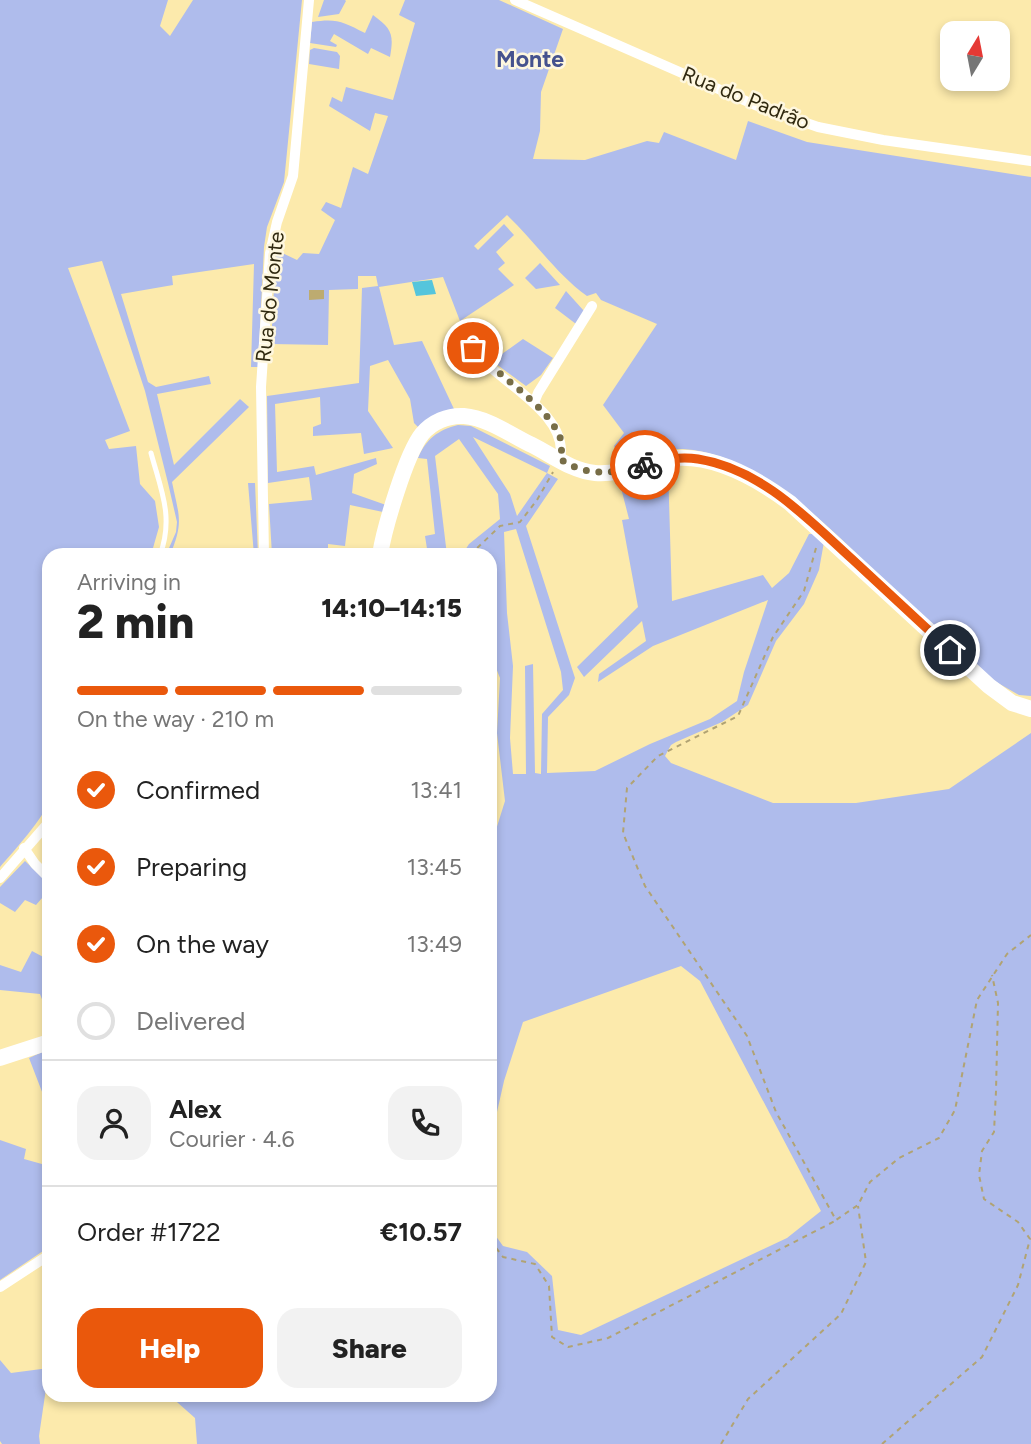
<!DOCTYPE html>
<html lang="en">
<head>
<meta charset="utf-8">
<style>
	:root { --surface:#fff; --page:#f2f2f2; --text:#222; --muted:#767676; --line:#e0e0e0; --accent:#ea580c }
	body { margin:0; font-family:Figtree,sans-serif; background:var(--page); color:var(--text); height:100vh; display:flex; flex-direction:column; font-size:26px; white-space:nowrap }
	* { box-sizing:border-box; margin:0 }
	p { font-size:23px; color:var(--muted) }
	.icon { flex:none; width:38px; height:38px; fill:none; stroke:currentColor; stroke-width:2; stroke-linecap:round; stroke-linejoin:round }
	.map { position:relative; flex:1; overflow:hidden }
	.side { position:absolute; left:42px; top:548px; width:455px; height:854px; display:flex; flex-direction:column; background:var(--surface); border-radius:21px; box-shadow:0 4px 10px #0003 }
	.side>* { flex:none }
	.needle { width:46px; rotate:10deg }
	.tools { position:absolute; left:940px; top:21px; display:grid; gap:14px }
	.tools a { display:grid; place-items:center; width:70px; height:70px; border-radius:14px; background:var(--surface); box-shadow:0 4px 10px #0003; font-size:35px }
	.pin { position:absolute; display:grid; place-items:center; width:60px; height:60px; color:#fff; margin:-30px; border:4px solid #fff; border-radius:50%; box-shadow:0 2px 7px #0007 }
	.courier { position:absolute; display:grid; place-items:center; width:70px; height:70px; margin:-35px; border:5px solid #ea580c; border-radius:50%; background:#fff; color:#222; box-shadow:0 2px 9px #0007 }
	.head em { font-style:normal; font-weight:800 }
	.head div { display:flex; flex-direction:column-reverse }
	.head { display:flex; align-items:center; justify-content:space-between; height:119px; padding:0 35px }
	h1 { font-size:46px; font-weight:800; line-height:52px }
	.bar { display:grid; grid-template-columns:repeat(4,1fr); gap:10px 7px; align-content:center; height:84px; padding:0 35px }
	.bar i { height:9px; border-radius:5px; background:var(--line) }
	.bar .current { background:var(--accent) }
	.bar p { grid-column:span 4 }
	.line { display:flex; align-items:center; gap:18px; padding:0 35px; border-top:2px solid var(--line) }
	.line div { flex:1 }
	.round { display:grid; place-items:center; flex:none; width:74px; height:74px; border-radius:21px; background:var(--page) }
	ol { padding:0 35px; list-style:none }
	li { display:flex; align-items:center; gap:21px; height:77px }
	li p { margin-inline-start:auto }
	li .icon { padding:7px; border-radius:50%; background:var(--accent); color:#fff; stroke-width:4 }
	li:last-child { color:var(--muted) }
	li i { width:38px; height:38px; border:4px solid var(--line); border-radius:50% }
	.action { display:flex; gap:14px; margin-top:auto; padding:14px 35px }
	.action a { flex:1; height:80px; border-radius:21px; background:var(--accent); color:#fff; font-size:28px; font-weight:800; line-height:80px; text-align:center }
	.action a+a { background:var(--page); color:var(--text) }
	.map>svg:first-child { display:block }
</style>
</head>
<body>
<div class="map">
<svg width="1031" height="1444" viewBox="0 0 1031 1444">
	<rect width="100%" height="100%" fill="#fceaac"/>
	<path fill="#afbcec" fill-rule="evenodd" d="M0,0H168L160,26L170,36L193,0H302L284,182L267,227L264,247L258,367H251L254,264L172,276L173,285L121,294L148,382L156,387L209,376L211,384L157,394L174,465L240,399L249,407L172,482C179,516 184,522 170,555H166L176,532L177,522L168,483L145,391L102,261L68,268L130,431L105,440L109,449L136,446L140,484L155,501L159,527L151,555H49V734C41,759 53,776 49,800C46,816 12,853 0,867Z
		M324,0H345L346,1L339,14L318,17Z
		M405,0H499L563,29L541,92L540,131L533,159L585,160L647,141L659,143L664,132L736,160L748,121L807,142L1031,177V696L1019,695L991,679C956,647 920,614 885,581C832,531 762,454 683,449C663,448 640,456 621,462L614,446L624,433L603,405L657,324L601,300L596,293L587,296C556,274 534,240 507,215L474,246L478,250L504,224L514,235L496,252L505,263L498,269L514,285L460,321L443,277L379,287L394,345L422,341L454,409L436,414L418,427L414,423L410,399L388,360L370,366L368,411L393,448L364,454L361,433L313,436V427L321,424L320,397L275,404L277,472L314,466L316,475L376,458L377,464L354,474L352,493L386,505L383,512L350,505L345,546L328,544V555H272L269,504L312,500L309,477L268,483L267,396L359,383L362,288L378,286L376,276H358V289L329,290L328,345L271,344L276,250L297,260L303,253L319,254L335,220L321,210L326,202L341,208L353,167L368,174L388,116L375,113L370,131L329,106L332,97L342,102L346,87L393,100L415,23L399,15Z
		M373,15C392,29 394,34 390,57L371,48L368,54L334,34L330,41L337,45L336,47L310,43L312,22C337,18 343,22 365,33Z
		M314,48L337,52L340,56L339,69L309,64L310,50Z
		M540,263L560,285L536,289L525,278Z
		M566,291L584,311L576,324L555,308Z
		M523,339L553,358L541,375L526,386L492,361Z
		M458,425L471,426L550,466L547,473L558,479L526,526L575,678L569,695L548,717L547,773L595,771L650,744L710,719L737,701L744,672L768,600L653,646L598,682L599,674L646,641L642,621L584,677L577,667L638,607L622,520L629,519L620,484H615L618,478L668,466L672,601L763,575L772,588L789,573L809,534H817L824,542L819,570L804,604L776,641L748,705L722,722L676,742L671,745L665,756L671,763L773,803H856L949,789L1031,733V1444H197L195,1418L169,1395H490V1228L503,1246L527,1252L552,1276L558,1330L581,1335L787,1238L821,1211L700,981L681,966L523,1022L504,1081L490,1143V849L505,801L497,733L500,678L490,653V555H462L469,544L500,519L498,494L459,439L435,456L447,555H428L425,536L435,534L427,459L418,458C426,439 438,430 458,425ZM473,437L547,473L517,516L510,494ZM516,529L561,672L563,690L542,714L541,774L535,773L533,664L525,666L526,774H513L510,738L513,666L507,613L504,532Z
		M248,483H255L258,555H254Z
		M25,861L49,884V890L36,905L25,900L15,912L0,903V887Z
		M32,951L49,960V1018L40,994L0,990V965L21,972Z
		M49,1049V1110L29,1058Z
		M0,1140L26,1149L24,1159L49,1166V1247L0,1280Z
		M0,1360L11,1373L49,1368L39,1436L40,1444H2L0,1441Z"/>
	<path fill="#55c5dc" d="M432,280L436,294L416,296L412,282Z"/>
	<path fill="#bdab70" d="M309,290H324V299L309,300Z"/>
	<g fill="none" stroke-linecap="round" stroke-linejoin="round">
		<path stroke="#b1a373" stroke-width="2" stroke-dasharray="5 5" stroke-linecap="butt" d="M816,548L804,591L773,637L738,716L658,756L627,788L623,833L645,886L747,1036L776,1112L836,1220L858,1205L870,1182L899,1158L939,1138L955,1110L977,1000L1007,954L1031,935
			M470,555L500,526L520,522L537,500L553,472
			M490,1240L503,1257L535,1264L549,1286L552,1337L568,1347L608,1338L835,1221
			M721,1444L748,1399L841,1314L866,1262L858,1206
			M882,1444L982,1357L1018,1285L1030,1239L1018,1222L984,1199L979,1175L982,1151L994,1132L996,1091L998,1003L992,975"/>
		<path stroke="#fff" stroke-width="5" d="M151,453C161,490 174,517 160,555"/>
		<path stroke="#fff" stroke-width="10" d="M515,0L755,105L818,127L883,140L1031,161
			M459,331C468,342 477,354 487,364C512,388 569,419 560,459
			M534,403L538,393L592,306
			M264,555L261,387L270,253L277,222L293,176L309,0
			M24,848L35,864L49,878
			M0,878L49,822
			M0,1287L49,1255"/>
		<path stroke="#fff" stroke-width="16" d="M380,555C384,529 406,454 422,434C432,422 448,415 464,416C488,418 511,435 532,445C552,455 572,471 595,473C617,475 641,465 662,460C707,450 755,477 790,503L989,686L1012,703L1031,709
			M0,1058L49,1042"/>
	</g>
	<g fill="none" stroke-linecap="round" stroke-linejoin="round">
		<path stroke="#776d47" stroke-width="7" stroke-dasharray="0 12.6" d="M473,348C496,375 543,402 558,433C563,442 562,450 560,459C588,478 614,473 645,465"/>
		<path stroke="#ea580c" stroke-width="9" d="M645,465C662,460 679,456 698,459C761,469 807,518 852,559C885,590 918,620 950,650"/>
	</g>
	<g text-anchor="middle" stroke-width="5" stroke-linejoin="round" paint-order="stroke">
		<g font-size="21" fill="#302910" stroke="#fef7df">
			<text transform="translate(746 98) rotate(22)" y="7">Rua do Padrão</text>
			<text transform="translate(270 297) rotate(-84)" y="7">Rua do Monte</text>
		</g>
		<g font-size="23" font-weight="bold" fill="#45528e" stroke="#fef7df">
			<text x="530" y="67">Monte</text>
		</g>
	</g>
</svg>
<div class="tools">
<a><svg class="needle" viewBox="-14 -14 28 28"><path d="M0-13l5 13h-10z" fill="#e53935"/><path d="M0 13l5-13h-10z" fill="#767676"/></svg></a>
</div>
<div class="pin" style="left:473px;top:348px;background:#ea580c"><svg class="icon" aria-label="bag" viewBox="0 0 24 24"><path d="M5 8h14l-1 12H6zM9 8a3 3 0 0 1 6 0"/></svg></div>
<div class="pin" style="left:950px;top:650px;background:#1f2937"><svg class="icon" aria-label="home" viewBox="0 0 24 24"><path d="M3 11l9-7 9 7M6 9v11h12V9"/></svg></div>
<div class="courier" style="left:645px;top:465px"><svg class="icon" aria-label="bike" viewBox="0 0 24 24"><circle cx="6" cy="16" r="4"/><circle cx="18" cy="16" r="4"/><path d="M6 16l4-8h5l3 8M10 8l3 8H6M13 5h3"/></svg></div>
<section class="side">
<div class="head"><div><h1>2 min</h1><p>Arriving in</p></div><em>14:10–14:15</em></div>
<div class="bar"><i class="current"></i><i class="current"></i><i class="current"></i><i></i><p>On the way · 210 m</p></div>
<ol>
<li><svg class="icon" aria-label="check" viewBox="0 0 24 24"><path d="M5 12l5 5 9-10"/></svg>Confirmed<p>13:41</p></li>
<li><svg class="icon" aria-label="check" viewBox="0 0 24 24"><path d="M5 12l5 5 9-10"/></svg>Preparing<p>13:45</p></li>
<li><svg class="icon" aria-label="check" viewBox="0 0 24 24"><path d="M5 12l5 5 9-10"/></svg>On the way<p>13:49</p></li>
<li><i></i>Delivered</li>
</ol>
<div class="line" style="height:126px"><a class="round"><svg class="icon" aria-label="person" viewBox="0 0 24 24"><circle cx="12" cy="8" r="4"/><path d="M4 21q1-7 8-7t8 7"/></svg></a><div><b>Alex</b><p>Courier · 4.6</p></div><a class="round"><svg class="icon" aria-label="phone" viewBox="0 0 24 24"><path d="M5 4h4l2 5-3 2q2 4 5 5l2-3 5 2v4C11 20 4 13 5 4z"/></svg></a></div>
<div class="line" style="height:91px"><div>Order #1722</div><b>€10.57</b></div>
<div class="action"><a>Help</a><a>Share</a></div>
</section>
</div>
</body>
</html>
